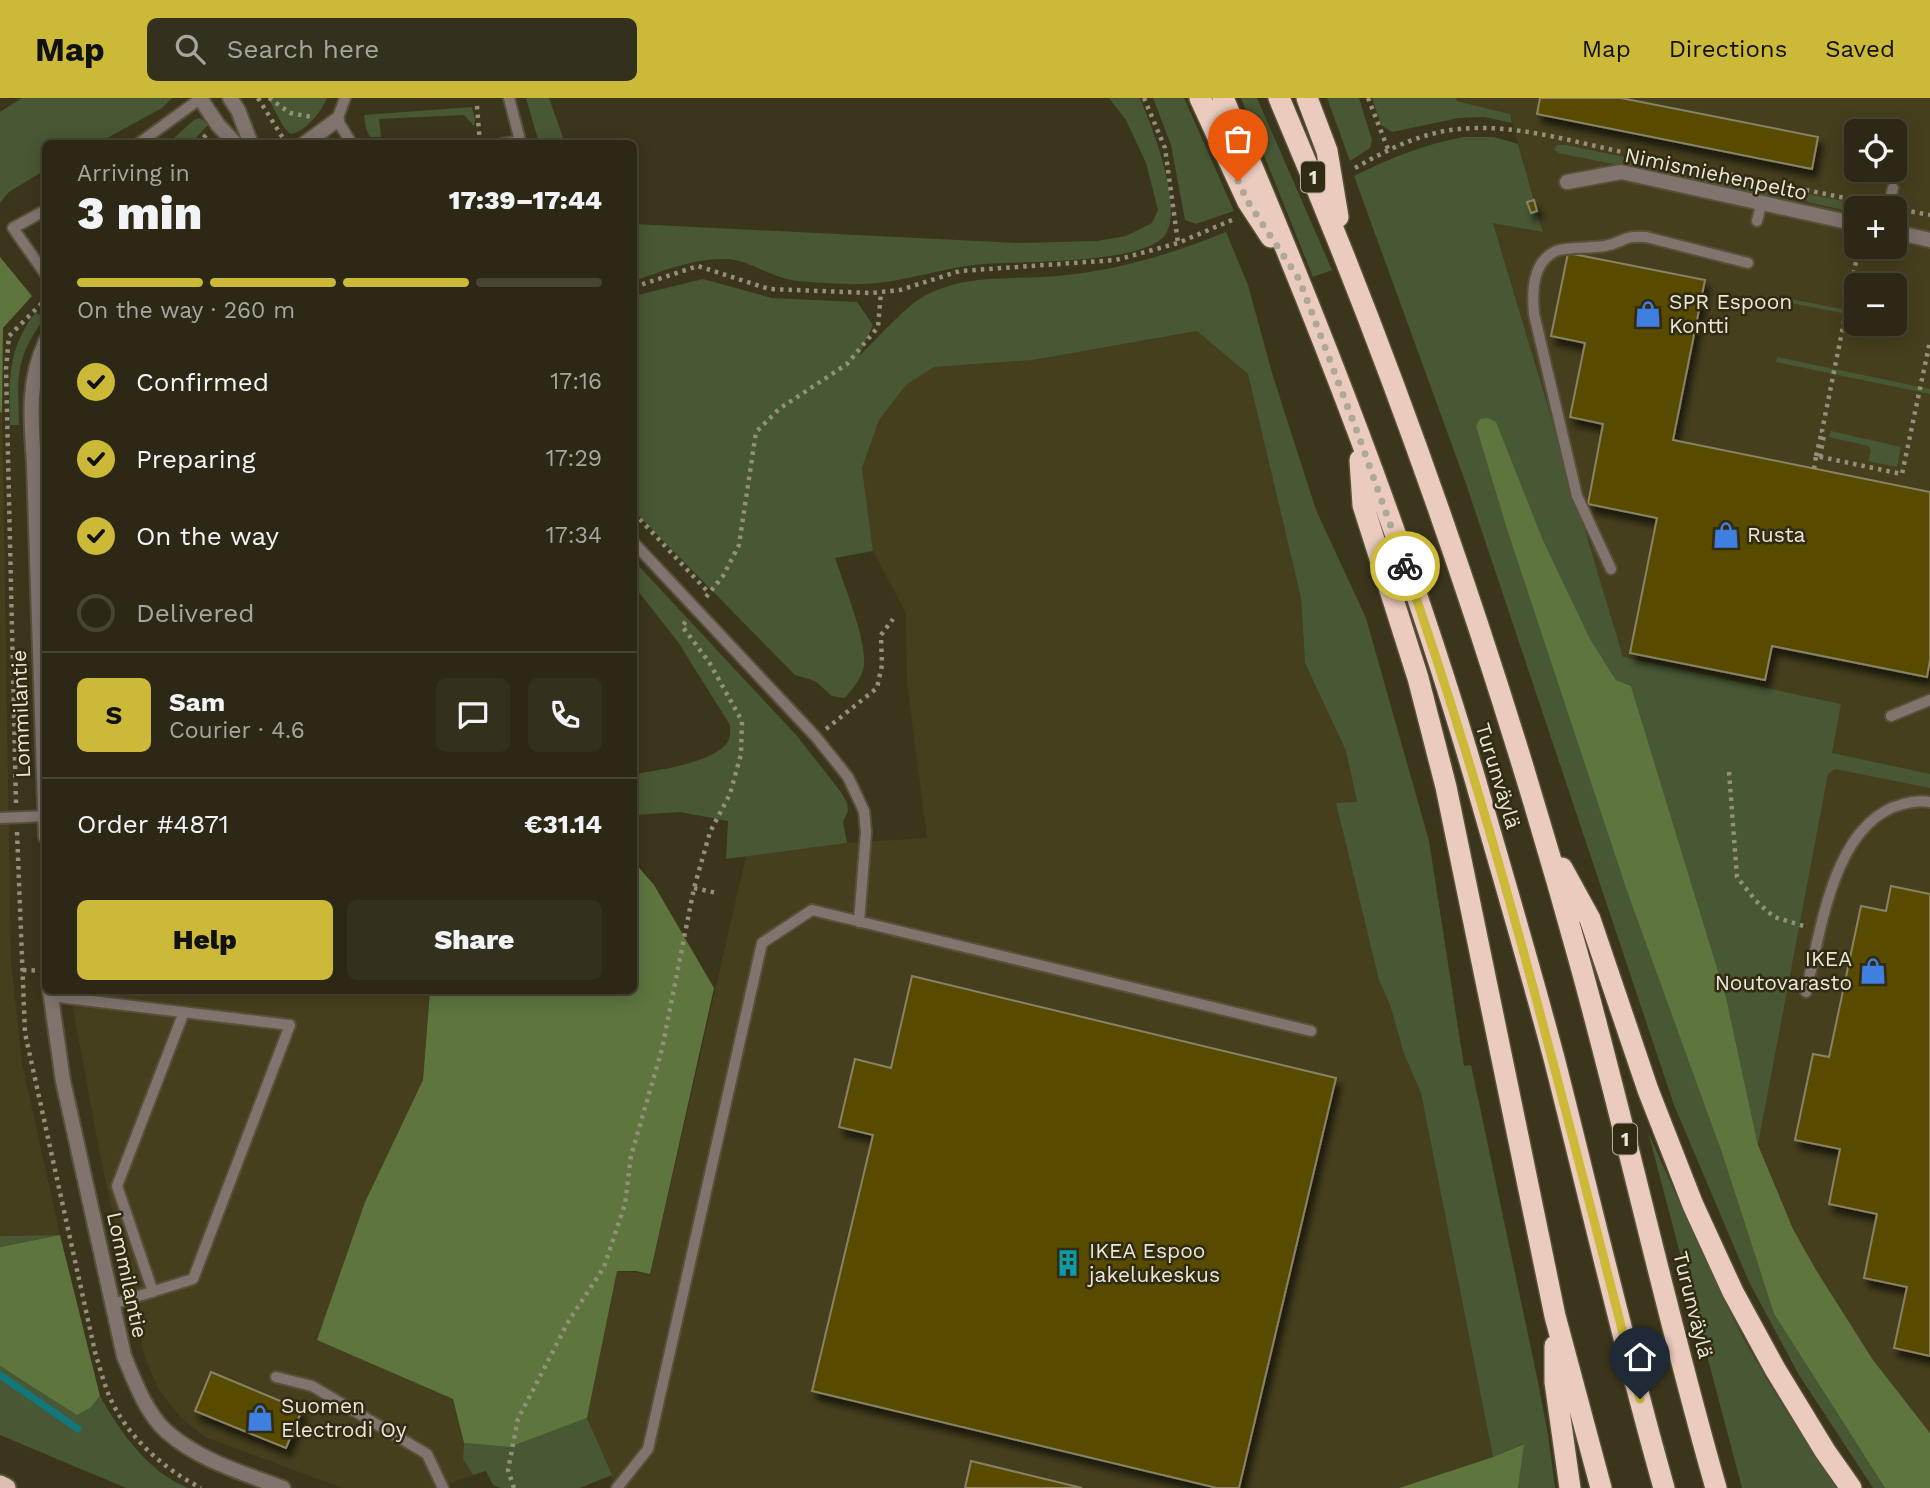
<!DOCTYPE html>
<html lang="en">
<head>
<meta charset="utf-8">
<style>
	:root { --surface:#2c2815; --page:#34301e; --text:#f1f3f6; --muted:#a6a6a0; --line:#484434; --accent:#ccb938 }
	body { margin:0; font-family:"Work Sans",sans-serif; background:var(--page); color:var(--text); height:100vh; display:flex; flex-direction:column; font-size:26px; white-space:nowrap }
	* { box-sizing:border-box; margin:0 }
	p { font-size:23px; color:var(--muted) }
	.icon { flex:none; width:38px; height:38px; fill:none; stroke:currentColor; stroke-width:2; stroke-linecap:round; stroke-linejoin:round }
	.map { position:relative; flex:1; overflow:hidden }
	.details { position:absolute; left:42px; top:42px; width:595px; height:854px; display:flex; flex-direction:column; background:var(--surface); border-radius:10px; box-shadow:0 4px 18px #0003,0 0 0 2px var(--line) }
	.details>* { flex:none }
	.controls { position:absolute; left:1844px; top:21px; display:grid; gap:14px }
	.controls a { display:grid; place-items:center; width:63px; height:63px; border-radius:10px; background:var(--surface); box-shadow:0 4px 18px #0003,0 0 0 2px var(--line); font-size:35px }
	.pin { position:absolute; display:grid; place-items:center; width:60px; height:60px; color:#fff; margin:-72px -30px; border-radius:50% 50% 50% 0; rotate:-45deg; box-shadow:0 0 7px #0007 }
	.pin .icon { rotate:45deg }
	.courier { position:absolute; display:grid; place-items:center; width:70px; height:70px; margin:-35px; border:5px solid #ccb938; border-radius:50%; background:#fff; color:#222; box-shadow:0 2px 9px #0007 }
	.headline em { font-style:normal; font-weight:800 }
	.headline div { display:flex; flex-direction:column-reverse }
	.headline { display:flex; align-items:center; justify-content:space-between; height:119px; padding:0 35px }
	h1 { font-size:46px; font-weight:800; line-height:52px }
	.bar { display:grid; grid-template-columns:repeat(4,1fr); gap:10px 7px; align-content:center; height:84px; padding:0 35px }
	.bar i { height:9px; border-radius:5px; background:var(--line) }
	.bar .current { background:var(--accent) }
	.bar p { grid-column:span 4 }
	.line { display:flex; align-items:center; gap:18px; padding:0 35px; border-top:2px solid var(--line) }
	.line div { flex:1 }
	.round { display:grid; place-items:center; flex:none; width:74px; height:74px; border-radius:10px; background:var(--page) }
	ol { padding:0 35px; list-style:none }
	li { display:flex; align-items:center; gap:21px; height:77px }
	li p { margin-inline-start:auto }
	li .icon { padding:7px; border-radius:50%; background:var(--accent); color:#111; stroke-width:4 }
	li:last-child { color:var(--muted) }
	li i { width:38px; height:38px; border:4px solid var(--line); border-radius:50% }
	.button { display:flex; gap:14px; margin-top:auto; padding:14px 35px }
	.button a { flex:1; height:80px; border-radius:10px; background:var(--accent); color:#111; font-size:28px; font-weight:800; line-height:80px; text-align:center }
	.button a+a { background:var(--page); color:var(--text) }
	header { display:flex; align-items:center; gap:42px; box-sizing:border-box; height:98px; padding:0 35px; background:var(--accent); color:#111 }
	header strong { font-size:33px }
	nav { display:flex; gap:38px; margin-inline-start:auto; font-size:24px }
	.search { width:490px; height:63px; background:var(--page); display:flex; align-items:center; gap:18px; box-sizing:border-box; padding:0 24px; border-radius:10px; color:var(--muted); font-size:26px }
	.map>svg:first-child { display:block }
</style>
</head>
<body>
<header>
<strong>Map</strong>
<div class="search"><svg class="icon" aria-label="search" viewBox="0 0 24 24"><circle cx="10" cy="10" r="6"/><path d="M15 15l6 6"/></svg>Search here</div>
<nav><a>Map</a><a>Directions</a><a>Saved</a></nav>
</header>
<div class="map">
<svg width="1930" height="1390" viewBox="0 0 1930 1390">
	<defs>
		<filter id="shadow"><feDropShadow dx="4.5" dy="8" stdDeviation="3.5" flood-color="#0009"/></filter>
	</defs>
	<rect width="100%" height="100%" fill="#3b351c"/>
	<path fill="#463f1e" fill-rule="evenodd" d="M1456,0H1930V1335L1873,1262L1816,1172L1793,1131L1758,1047L1841,606L1623,559L1493,124L1543,133L1510,16L1457,3ZM1857,33H1895V72H1857ZM1857,110H1895V149H1857ZM1857,187H1895V226H1857Z
		M1198,233L1248,276L1301,500L1305,565L1346,653L1357,705H1336L1379,882L1390,907L1404,956L1421,995L1493,1359L1399,1390H616L587,1320L617,1173L650,1176L746,758L847,745L927,740L907,584L906,515L873,453L862,370L879,322L906,287L934,269L1033,262Z
		M0,314L2,315L11,864L22,965L60,1137L0,1138Z
		M74,893H430L423,982L365,1104L318,1242L453,1301L464,1345L463,1361L473,1377L437,1390H342L205,1339L181,1320L159,1292L145,1260L101,1062L73,911Z"/>
	<path fill="#485734" d="M22,0H172L162,10L98,45L46,46L45,72L9,94L0,105V14Z
		M268,0H327C321,14 306,34 290,36L283,28Z
		M526,0H549L565,45H539Z
		M1109,0H1140C1152,28 1184,110 1165,137C1142,168 1014,162 974,167C932,172 893,188 849,186C830,185 809,185 791,182C770,178 746,161 726,161C694,160 663,173 634,183V126L1020,145L1097,143L1126,138L1152,125L1158,112L1146,65L1126,22Z
		M1153,0H1184L1234,113L1196,126L1185,122L1171,47Z
		M1241,0H1257L1332,172L1313,179Z
		M1327,0H1359L1372,42L1370,50L1350,63Z
		M1372,0H1456L1457,3L1510,16L1512,25L1484,19L1459,20L1392,34L1381,27Z
		M472,9L475,22L474,28L464,17L379,21L381,39H370L366,31L364,17Z
		M200,20L209,26L191,45L167,46L194,22Z
		M1464,39H1494L1518,46L1543,134L1493,125L1623,559L1841,606L1832,655L1930,676V690L1835,671L1828,676L1758,1047L1726,899L1631,588L1616,582L1590,542L1542,440L1721,1052L1774,1216L1885,1390H1873L1799,1277L1749,1184L1674,1007L1465,383L1354,78C1390,60 1425,46 1464,39Z
		M1558,47H1566L1769,89L1767,97L1558,55L1554,51Z
		M1809,96L1849,104L1855,110L1848,113L1808,104L1805,101Z
		M1226,134L1248,187L1272,275L1316,412L1366,520L1429,743L1464,968L1471,967L1537,1279L1548,1336L1555,1390H1518L1523,1346L1493,1359L1421,995L1404,956L1390,907L1379,882L1336,705L1357,704L1346,653L1305,565L1301,500L1248,276L1197,233L1033,262L934,269L906,287L879,322L862,370L873,453L835,460C844,487 866,540 864,567C863,579 853,590 845,600L832,598L815,583L795,577L634,413V198L703,181L772,200L857,204L873,227L859,258C876,242 903,211 921,200C963,175 1011,182 1057,178C1115,173 1172,156 1226,134Z
		M1771,197L1857,214V218L1770,201Z
		M36,214L44,221C14,262 18,279 19,327H10C9,284 7,250 36,214Z
		M1777,259L1930,291V296L1776,264Z
		M1831,333L1901,349L1897,369L1868,363L1871,352L1868,348L1829,339Z
		M634,463L797,638L841,694L847,705L848,713L843,724L847,745L726,761L728,723L680,714L634,717V676C656,673 717,664 728,643C731,639 730,632 730,627L678,544L634,488Z
		M1648,1034C1676,1096 1703,1159 1733,1220C1763,1279 1800,1335 1837,1390H1742Z
		M60,1137L0,1149V1138Z
		M0,1268L77,1316L89,1310L100,1298C121,1335 147,1373 188,1390H126L0,1337Z
		M587,1320L612,1377L580,1390H500L493,1387L486,1373L473,1377L463,1361L464,1345L510,1349Z"/>
	<path fill="#5e753e" d="M0,159L32,198L3,230L2,315L0,314Z
		M1488,320L1496,324L1542,440L1590,541L1616,582L1631,588L1726,899L1758,1047L1793,1131L1816,1172L1873,1262L1930,1335V1390H1885L1774,1216L1721,1052L1627,793L1507,431L1476,328L1480,321Z
		M634,764L654,787L714,890L650,1176L636,1173H617L587,1320L510,1349L464,1345L453,1301L317,1242L365,1104L423,982L430,893L634,892Z
		M60,1137L100,1298L90,1310L77,1317L0,1268V1149Z
		M1524,1346L1518,1390H1399L1493,1359Z"/>
	<g fill="none" stroke-linecap="round" stroke-linejoin="round">
		<path stroke="#11777b" stroke-width="7" d="M0,1277L78,1331"/>
	</g>
	<path fill="#594c03" stroke="#888266" stroke-width="2" filter="url(#shadow)" d="M1540,0H1621L1818,39L1812,71L1537,16Z
		M1534,102L1537,113L1531,115L1527,104Z
		M1568,155L1705,182L1673,342L1930,394V562L1927,579L1772,548L1765,582L1630,555L1657,420L1588,406L1603,326L1570,319L1585,245L1551,238Z
		M1891,788L1930,796V1258L1894,1250L1907,1189L1864,1180L1877,1116L1829,1106L1840,1051L1795,1042L1813,956L1829,959L1861,808L1886,813Z
		M912,878L1336,980L1239,1390H1217L812,1293L873,1037L839,1029L855,961L891,970Z
		M211,1274L302,1312L286,1350L195,1313Z
		M971,1363L1082,1390H965Z"/>
	<g fill="none" stroke-linecap="round" stroke-linejoin="round">
		<defs>
			<path id="service" d="M345,0L337,22L352,46
				M509,0L521,46
				M138,46L201,0
				M502,46L520,43
				M1888,110L1893,90
				M46,112L13,130L46,177
				M1757,123L1761,107
				M634,445L816,639L848,679L864,713L866,734L859,824
				M1611,471L1577,398L1534,216C1532,194 1532,164 1556,153C1564,149 1593,150 1605,148C1624,144 1624,137 1646,139L1748,165
				M1891,618L1930,602
				M0,720L46,718
				M1806,894C1821,833 1833,724 1903,706C1913,703 1920,702 1930,704
				M50,898L290,927L193,1181L113,1206
				M153,1194L117,1088L184,914
				M276,1279L312,1288L427,1356L443,1390
				M617,1390L648,1351L762,845L812,812L1311,933"/>
			<path id="minor" d="M200,0L218,27L236,46
				M230,0L238,12L251,46
				M304,46L337,22
				M1567,84L1621,74L1857,126
				M1895,134L1930,142
				M46,243C27,284 31,321 34,365L46,739
				M50,892L63,983L124,1258C134,1282 146,1315 166,1333C198,1362 243,1375 283,1390"/>
			<path id="trunk" d="M0,1387L6,1390"/>
			<path id="motorway" d="M1200,0L1248,104L1271,139
				M1223,0C1318,222 1407,449 1475,681C1502,775 1530,869 1555,964C1591,1106 1624,1249 1664,1390
				M1279,0C1399,281 1499,570 1580,865C1628,1039 1666,1216 1716,1390
				M1307,0L1327,53L1338,119
				M1360,362L1363,407L1418,580L1446,689L1555,1218L1601,1390
				M1562,770L1590,821L1648,992L1693,1107L1733,1194L1775,1271L1825,1353L1851,1390
				M1555,1248V1284L1570,1390"/>
		</defs>
		<use href="#service" stroke="#57513a" stroke-width="14"/>
		<use href="#minor" stroke="#57513a" stroke-width="18"/>
		<use href="#trunk" stroke="#57513a" stroke-width="23"/>
		<use href="#motorway" stroke="#57513a" stroke-width="24"/>
		<path stroke="#938f7b" stroke-width="4.5" stroke-dasharray="3.5 5" stroke-linecap="butt" d="M258,0L286,45
			M269,0L290,15L312,19
			M1144,0L1165,50L1178,145
			M1368,0L1388,51
			M477,8L480,46
			M198,46L206,37
			M1656,61L1874,106
			M1355,70C1383,54 1412,39 1445,33C1505,22 1568,43 1627,55
			M1903,112L1930,117
			M634,189L698,168L769,191L871,195L900,192L960,173L1116,162L1178,145L1232,122
			M1816,358L1822,333
			M1820,359L1824,337L1822,333L1859,149
			M1814,371L1816,358L1902,376L1930,243
			M634,415L709,495
			M706,499L723,478L739,447L756,334L779,311L847,266L878,229L881,194
			M826,631L877,590L882,567L881,537L893,521
			M1729,674L1737,779L1756,803L1774,819L1807,829
			M16,705L6,271L9,238L46,201
			M17,734L25,935L95,1254C99,1267 103,1282 108,1295C125,1337 162,1370 201,1390
			M694,790L717,795
			M23,872L46,873
			M514,1390L508,1372L518,1321L568,1224L604,1169L625,1106L631,1058L662,951L694,790L710,734L730,696L741,656L742,623L709,564L682,528L687,522"/>
		<use href="#service" stroke="#81746f" stroke-width="10"/>
		<use href="#minor" stroke="#81746f" stroke-width="14"/>
		<use href="#trunk" stroke="#dcbeb3" stroke-width="19"/>
		<use href="#motorway" stroke="#ebcbbe" stroke-width="21"/>
	</g>
	<g fill="none" stroke-linecap="round" stroke-linejoin="round">
		<path stroke="#ada996" stroke-width="7" stroke-dasharray="0 12.6" d="M1238,83L1248,104L1299,181L1358,336L1405,468"/>
		<path stroke="#ccb938" stroke-width="9" d="M1405,468C1501,741 1567,1021 1640,1301"/>
	</g>
	<defs>
		<symbol id="shop-bare" viewBox="-9 -9 18 18"><path d="M-5-2.5h2.3a2.7 3.5 0 0 1 5.4 0H5L5.5 6h-11ZM-1.5-2.5h3a1.5 2.3 0 0 0-3 0Z" fill="#3f7fe0" stroke="#312b12" stroke-width="2.5" paint-order="stroke"/></symbol>
		<symbol id="building-bare" viewBox="-9 -9 18 18"><path d="M-4-6H4V6H1V3H-1V6H-4ZM-2.5-4.3h1.7v1.8h-1.7ZM.8-4.3h1.7v1.8H.8ZM-2.5-1h1.7V.8h-1.7ZM.8-1h1.7V.8H.8Z" fill="#0f9aa8" stroke="#312b12" stroke-width="2.5" paint-order="stroke"/></symbol>
	</defs>
	<g fill-rule="evenodd">
		<use href="#shop-bare" x="1629" y="197" width="38" height="38"/>
		<use href="#shop-bare" x="1707" y="418" width="38" height="38"/>
		<use href="#shop-bare" x="1854" y="854" width="38" height="38"/>
		<use href="#building-bare" x="1049" y="1146" width="38" height="38"/>
		<use href="#shop-bare" x="241" y="1301" width="38" height="38"/>
	</g>
	<g text-anchor="middle" stroke-width="5" stroke-linejoin="round" paint-order="stroke">
		<g fill="#312b12" stroke="#b2af9d" stroke-width="2">
			<rect x="1301" y="63.5" width="24" height="31" rx="5"/>
			<rect x="1613" y="1025.5" width="24" height="31" rx="5"/>
		</g>
		<g font-size="19" font-weight="bold" fill="#eae7d8">
			<text x="1313" y="86">1</text>
			<text x="1625" y="1048">1</text>
		</g>
		<g font-size="21" fill="#eae7d8" stroke="#312b12">
			<text transform="translate(1716 76) rotate(12)" y="7">Nimismiehenpelto</text>
			<text transform="translate(21 616) rotate(-92)" y="7">Lommilantie</text>
			<text transform="translate(1498 678) rotate(73)" y="7">Turunväylä</text>
			<text transform="translate(127 1177) rotate(78)" y="7">Lommilantie</text>
			<text transform="translate(1693 1207) rotate(76)" y="7">Turunväylä</text>
		</g>
		<g font-size="21" fill="#eae7d8" stroke="#312b12" text-anchor="start">
			<text x="1669" y="211">SPR Espoon<tspan x="1669" dy="24">Kontti</tspan></text>
			<text x="1747" y="444">Rusta</text>
			<text x="1852" y="868" text-anchor="end">IKEA<tspan x="1852" dy="24">Noutovarasto</tspan></text>
			<text x="1089" y="1160">IKEA Espoo<tspan x="1089" dy="24">jakelukeskus</tspan></text>
			<text x="281" y="1315">Suomen<tspan x="281" dy="24">Electrodi Oy</tspan></text>
		</g>
	</g>
</svg>
<div class="controls">
<a><svg class="icon" aria-label="locate" viewBox="0 0 24 24"><circle cx="12" cy="12" r="6"/><path d="M12 2v4M12 18v4M2 12h4M18 12h4"/></svg></a>
<a>+</a>
<a>−</a>
</div>
<div class="pin" style="left:1238px;top:83px;background:#ea580c"><svg class="icon" aria-label="bag" viewBox="0 0 24 24"><path d="M5 8h14l-1 12H6zM9 8a3 3 0 0 1 6 0"/></svg></div>
<div class="pin" style="left:1640px;top:1301px;background:#1f2937"><svg class="icon" aria-label="home" viewBox="0 0 24 24"><path d="M3 11l9-7 9 7M6 9v11h12V9"/></svg></div>
<div class="courier" style="left:1405px;top:468px"><svg class="icon" aria-label="bike" viewBox="0 0 24 24"><circle cx="6" cy="16" r="4"/><circle cx="18" cy="16" r="4"/><path d="M6 16l4-8h5l3 8M10 8l3 8H6M13 5h3"/></svg></div>
<section class="details">
<div class="headline"><div><h1>3 min</h1><p>Arriving in</p></div><em>17:39–17:44</em></div>
<div class="bar"><i class="current"></i><i class="current"></i><i class="current"></i><i></i><p>On the way · 260 m</p></div>
<ol>
<li><svg class="icon" aria-label="check" viewBox="0 0 24 24"><path d="M5 12l5 5 9-10"/></svg>Confirmed<p>17:16</p></li>
<li><svg class="icon" aria-label="check" viewBox="0 0 24 24"><path d="M5 12l5 5 9-10"/></svg>Preparing<p>17:29</p></li>
<li><svg class="icon" aria-label="check" viewBox="0 0 24 24"><path d="M5 12l5 5 9-10"/></svg>On the way<p>17:34</p></li>
<li><i></i>Delivered</li>
</ol>
<div class="line" style="height:126px"><b class="round" style="background:var(--accent);color:#111">S</b><div><b>Sam</b><p>Courier · 4.6</p></div><a class="round"><svg class="icon" aria-label="chat" viewBox="0 0 24 24"><path d="M4 5h16v11H9l-5 4z"/></svg></a><a class="round"><svg class="icon" aria-label="phone" viewBox="0 0 24 24"><path d="M5 4h4l2 5-3 2q2 4 5 5l2-3 5 2v4C11 20 4 13 5 4z"/></svg></a></div>
<div class="line" style="height:91px"><div>Order #4871</div><b>€31.14</b></div>
<div class="button"><a>Help</a><a>Share</a></div>
</section>
</div>
</body>
</html>
